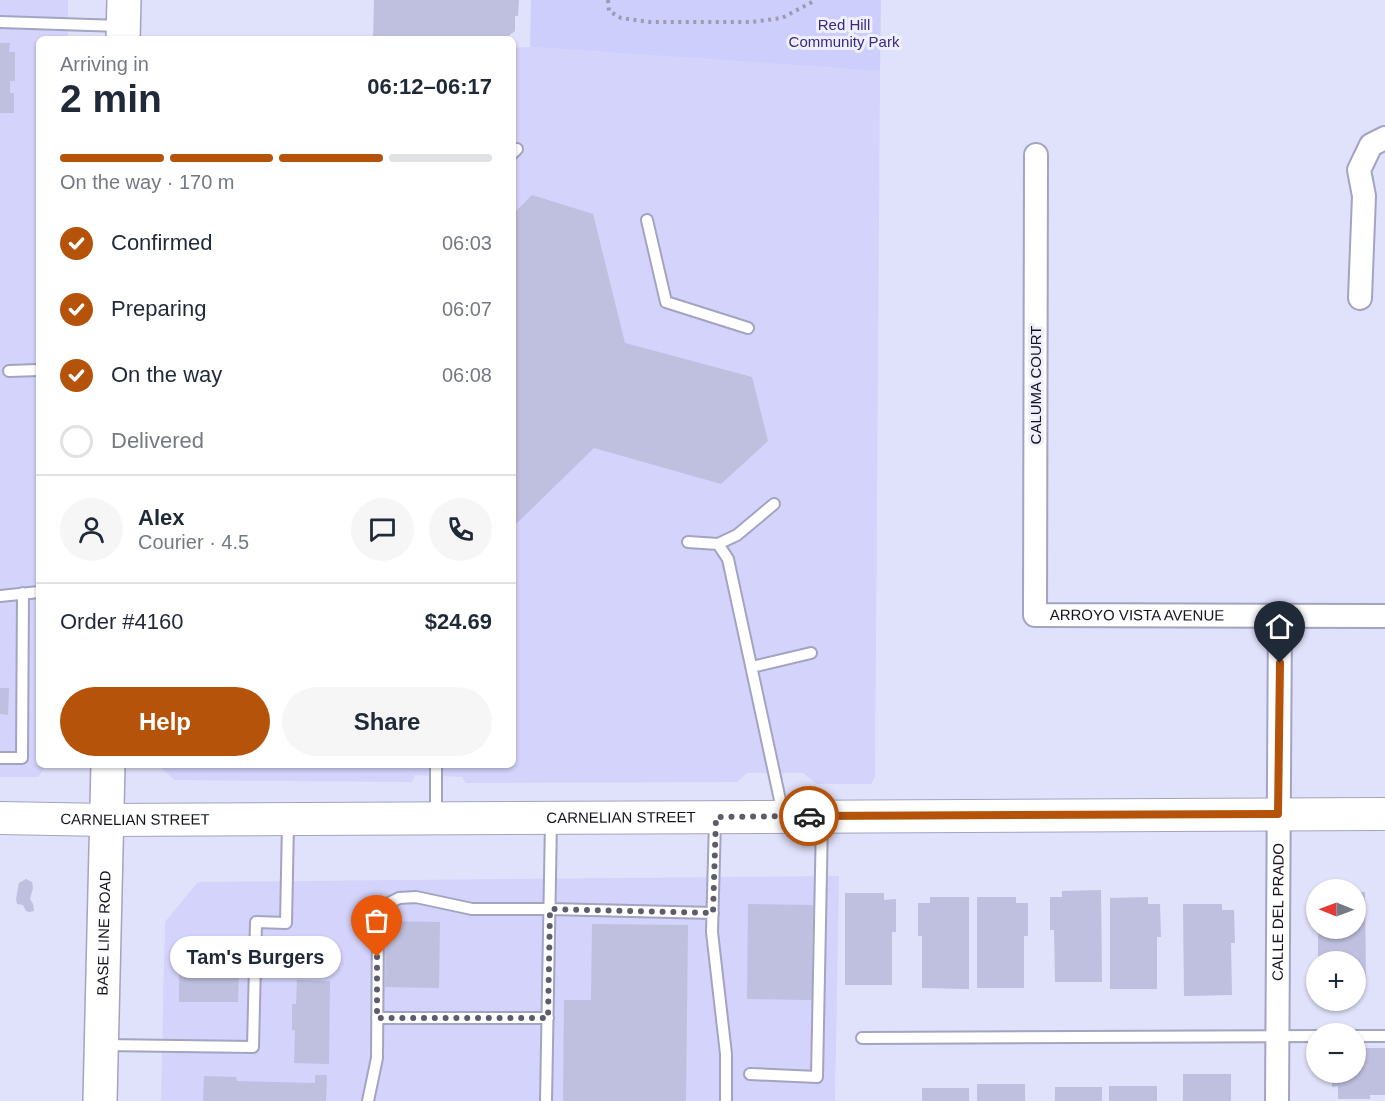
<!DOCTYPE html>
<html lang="en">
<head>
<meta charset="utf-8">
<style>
	:root { --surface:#fff; --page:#f6f6f7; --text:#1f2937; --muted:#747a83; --line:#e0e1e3; --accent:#b45309 }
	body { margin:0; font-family:Helvetica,sans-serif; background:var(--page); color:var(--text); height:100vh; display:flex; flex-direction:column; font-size:22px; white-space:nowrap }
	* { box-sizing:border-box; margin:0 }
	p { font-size:20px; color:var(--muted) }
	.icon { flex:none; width:33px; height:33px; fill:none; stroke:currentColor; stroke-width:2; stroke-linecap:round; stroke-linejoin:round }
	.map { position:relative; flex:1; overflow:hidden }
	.drawer { position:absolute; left:36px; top:36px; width:480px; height:732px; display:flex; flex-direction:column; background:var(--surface); border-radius:9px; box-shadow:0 2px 4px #0004 }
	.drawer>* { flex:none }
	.needle { width:39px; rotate:271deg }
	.fabs { position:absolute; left:1306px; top:879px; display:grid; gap:12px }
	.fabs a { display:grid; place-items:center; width:60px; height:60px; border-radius:50%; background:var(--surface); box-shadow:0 2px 4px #0004; font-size:30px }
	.pin { position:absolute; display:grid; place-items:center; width:51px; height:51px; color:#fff; margin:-62px -26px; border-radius:50% 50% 50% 0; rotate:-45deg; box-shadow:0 0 6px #0007 }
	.pin .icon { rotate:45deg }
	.courier { position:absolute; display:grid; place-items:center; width:60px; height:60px; margin:-30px; border:4px solid #b45309; border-radius:50%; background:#fff; color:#222; box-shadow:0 2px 8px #0007 }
	.bubble { position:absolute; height:42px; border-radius:21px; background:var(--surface); box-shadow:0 2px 4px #0004; font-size:20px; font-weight:700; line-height:42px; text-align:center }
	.summary em { font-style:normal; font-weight:700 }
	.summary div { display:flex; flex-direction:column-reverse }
	.summary { display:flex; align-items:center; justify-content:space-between; height:102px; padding:0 24px }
	h1 { font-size:39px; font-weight:700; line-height:45px }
	.bar { display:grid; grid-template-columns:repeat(4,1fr); gap:9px 6px; align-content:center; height:72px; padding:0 24px }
	.bar i { height:8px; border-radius:4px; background:var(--line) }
	.bar .on { background:var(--accent) }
	.bar p { grid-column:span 4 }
	.line { display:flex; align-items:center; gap:15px; padding:0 24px; border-top:2px solid var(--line) }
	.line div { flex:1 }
	.round { display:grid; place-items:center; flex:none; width:63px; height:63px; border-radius:32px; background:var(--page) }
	ol { padding:0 24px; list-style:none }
	li { display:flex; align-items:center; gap:18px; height:66px }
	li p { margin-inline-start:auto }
	li .icon { padding:6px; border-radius:50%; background:var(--accent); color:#fff; stroke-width:4 }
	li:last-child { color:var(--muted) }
	li i { width:33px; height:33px; border:3px solid var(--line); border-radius:50% }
	.action { display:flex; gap:12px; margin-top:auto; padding:12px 24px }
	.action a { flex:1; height:69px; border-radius:36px; background:var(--accent); color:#fff; font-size:24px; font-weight:700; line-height:69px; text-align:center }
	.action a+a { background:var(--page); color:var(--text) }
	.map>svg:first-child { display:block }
</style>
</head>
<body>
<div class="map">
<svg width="1385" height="1101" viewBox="0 0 1385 1101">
	<rect width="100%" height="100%" fill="#e0e1fb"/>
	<path fill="#d3d3fb" d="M0,0H68V39H39V765H47L38,777H0Z
		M530,47L880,71L875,777L871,784H817L803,773H747L737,782L466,783L462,777L415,775L412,782L175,780L162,769V765H513V48Z
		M839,876L835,1101H161L165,922L198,882Z"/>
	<path fill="#cecefc" d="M531,0H881L880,71L530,47Z"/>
	<path fill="#bfbfdf" d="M374,0H519L518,16H515V31L507,37L373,39Z
		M0,43H10L9,52H15V81H10V93H14V113H0Z
		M532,195L593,214L625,343L752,377L768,441L721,484L594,448L513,527V371L515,369L513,359V214Z
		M0,688H9L8,715L0,714Z
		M26,879L32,882L33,888L30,899L33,904L34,911L29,912L26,911L23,905L17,904L16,899L19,883Z
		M1101,890L1102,982H1055L1054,930H1050V897H1062V891Z
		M1356,892H1365L1366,983H1356V962H1318V931H1314V898H1317V928H1356Z
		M845,893H884V900L896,899V932H892V985H845Z
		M930,897H969V989L922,988V936H918V903H930Z
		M977,897H1016V903H1028V936H1024V988H977Z
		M1148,897V904H1160L1161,937H1157V989H1110V898Z
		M748,904L813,905L812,1000L747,999Z
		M1183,904H1222V910H1234L1235,943H1231L1232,995L1184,996Z
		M386,921L440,922L439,988L385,987Z
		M592,924L688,925L686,1101H563L564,1000H591Z
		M179,971H239L238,1002H179Z
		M297,980L330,981L329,1064L294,1063L295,1030H292V1004H296Z
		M1356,1048H1385V1095H1370V1099H1338V1086L1332,1087V1072H1356Z
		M1183,1074H1231V1101H1183Z
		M315,1075H327L326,1101H203L204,1076L236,1077L237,1081L315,1083Z
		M977,1084H1025V1101H977Z
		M1109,1086H1157V1101H1109Z
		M1055,1087H1102V1101H1055Z
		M922,1088H969V1101H922Z"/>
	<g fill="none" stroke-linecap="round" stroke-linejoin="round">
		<defs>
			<path id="lane" d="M0,22L120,26
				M513,153L517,149
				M647,220L666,302L748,328
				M9,371L39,370
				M688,542L718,544L728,559L783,814
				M718,544L737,535L774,504
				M0,596L39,592
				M752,667L811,653
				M0,758H22L23,593
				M436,765V816
				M715,820L712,932L726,1054V1101
				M377,1018H548
				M1356,1036H1385
				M862,1038L1317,1036
				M104,1045L253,1047L256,922L286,923L288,823
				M750,1074L817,1077L822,820
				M368,1101L377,1058L378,917L383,906L399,898L416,897L472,909H550L713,913
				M546,1101L551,821"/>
			<g id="street">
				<path id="s1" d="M1036,155L1035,615L1385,616"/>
				<path d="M1360,298L1364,196L1359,170L1371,145L1385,138"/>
				<path id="s2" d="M1277,1101L1280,615"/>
			</g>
			<g id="secondary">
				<path id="s3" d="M0,818L107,820L1385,814"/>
			</g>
			<g id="primary">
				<path d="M123,39L124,0"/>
				<path id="s4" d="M100,1101L108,765"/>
			</g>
		</defs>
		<use href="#lane" stroke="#a3a3c2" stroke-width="14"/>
		<use href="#street" stroke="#a3a3c2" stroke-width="26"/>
		<use href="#secondary" stroke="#a3a3c2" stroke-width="34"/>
		<use href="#primary" stroke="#a3a3c2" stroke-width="36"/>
		<path stroke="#9b9cb1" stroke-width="4" stroke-dasharray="3 4.5" stroke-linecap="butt" d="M608,0L609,11L621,18L650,22H752L782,18L816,0"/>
		<use href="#lane" stroke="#fff" stroke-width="10"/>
		<use href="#street" stroke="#fff" stroke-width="22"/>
		<use href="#secondary" stroke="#fff" stroke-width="32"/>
		<use href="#primary" stroke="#fff" stroke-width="33"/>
	</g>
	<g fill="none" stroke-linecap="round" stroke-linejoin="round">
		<path stroke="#5b5c6c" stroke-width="6" stroke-dasharray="0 10.8" d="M377,957V1018H548L550,909L713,913L716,817L809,816"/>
		<path stroke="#b45309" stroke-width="8" d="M809,816L1278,814L1280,663"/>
	</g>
	<g text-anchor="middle" stroke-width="6" stroke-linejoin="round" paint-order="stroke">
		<g font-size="15" fill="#382a80" stroke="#efeffc">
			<text x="844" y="30">Red Hill<tspan x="844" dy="17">Community Park</tspan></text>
		</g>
		<g font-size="15" fill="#14141f" stroke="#efeffc">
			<text transform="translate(1036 385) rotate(-90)" y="5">CALUMA COURT</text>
			<text dy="5" stroke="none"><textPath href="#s1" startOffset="562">ARROYO VISTA AVENUE</textPath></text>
			<text dy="5" stroke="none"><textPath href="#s3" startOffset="621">CARNELIAN STREET</textPath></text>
			<text dy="5" stroke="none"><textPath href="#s3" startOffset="135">CARNELIAN STREET</textPath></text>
			<text dy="5" stroke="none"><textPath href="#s2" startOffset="189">CALLE DEL PRADO</textPath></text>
			<text dy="5" stroke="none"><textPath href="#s4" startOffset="168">BASE LINE ROAD</textPath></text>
		</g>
	</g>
</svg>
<div class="fabs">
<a><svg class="needle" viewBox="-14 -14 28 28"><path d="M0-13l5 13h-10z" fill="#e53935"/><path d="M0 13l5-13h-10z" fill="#747a83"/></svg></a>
<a>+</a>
<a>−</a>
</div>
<div class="pin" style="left:377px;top:957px;background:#ea580c"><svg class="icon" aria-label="bag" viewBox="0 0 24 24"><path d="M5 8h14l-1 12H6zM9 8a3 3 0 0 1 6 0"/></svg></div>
<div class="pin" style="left:1280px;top:663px;background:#1f2937"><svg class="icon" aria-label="home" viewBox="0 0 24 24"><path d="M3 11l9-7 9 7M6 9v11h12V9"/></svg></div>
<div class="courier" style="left:809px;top:816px"><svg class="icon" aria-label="car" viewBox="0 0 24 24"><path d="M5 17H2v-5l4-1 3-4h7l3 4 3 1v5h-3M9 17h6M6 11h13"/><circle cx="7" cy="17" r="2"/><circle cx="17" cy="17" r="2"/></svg></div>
<div class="bubble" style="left:170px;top:936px;width:171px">Tam's Burgers</div>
<section class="drawer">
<div class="summary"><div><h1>2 min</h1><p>Arriving in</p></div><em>06:12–06:17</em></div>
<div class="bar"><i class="on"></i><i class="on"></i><i class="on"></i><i></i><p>On the way · 170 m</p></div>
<ol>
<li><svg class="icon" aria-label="check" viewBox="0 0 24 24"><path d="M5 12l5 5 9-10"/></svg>Confirmed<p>06:03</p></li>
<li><svg class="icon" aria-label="check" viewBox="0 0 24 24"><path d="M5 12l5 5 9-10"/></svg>Preparing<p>06:07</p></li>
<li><svg class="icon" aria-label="check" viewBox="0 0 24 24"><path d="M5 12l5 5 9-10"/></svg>On the way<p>06:08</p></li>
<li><i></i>Delivered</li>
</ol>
<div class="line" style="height:108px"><a class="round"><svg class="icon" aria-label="person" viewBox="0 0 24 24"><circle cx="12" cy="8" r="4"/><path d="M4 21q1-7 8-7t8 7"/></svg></a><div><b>Alex</b><p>Courier · 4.5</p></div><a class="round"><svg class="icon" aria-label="chat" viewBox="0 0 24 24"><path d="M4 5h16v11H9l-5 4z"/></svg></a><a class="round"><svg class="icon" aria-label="phone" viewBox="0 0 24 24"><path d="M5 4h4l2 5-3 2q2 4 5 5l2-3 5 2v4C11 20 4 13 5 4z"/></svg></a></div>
<div class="line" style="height:78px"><div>Order #4160</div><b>$24.69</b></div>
<div class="action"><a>Help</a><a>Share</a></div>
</section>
</div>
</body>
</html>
